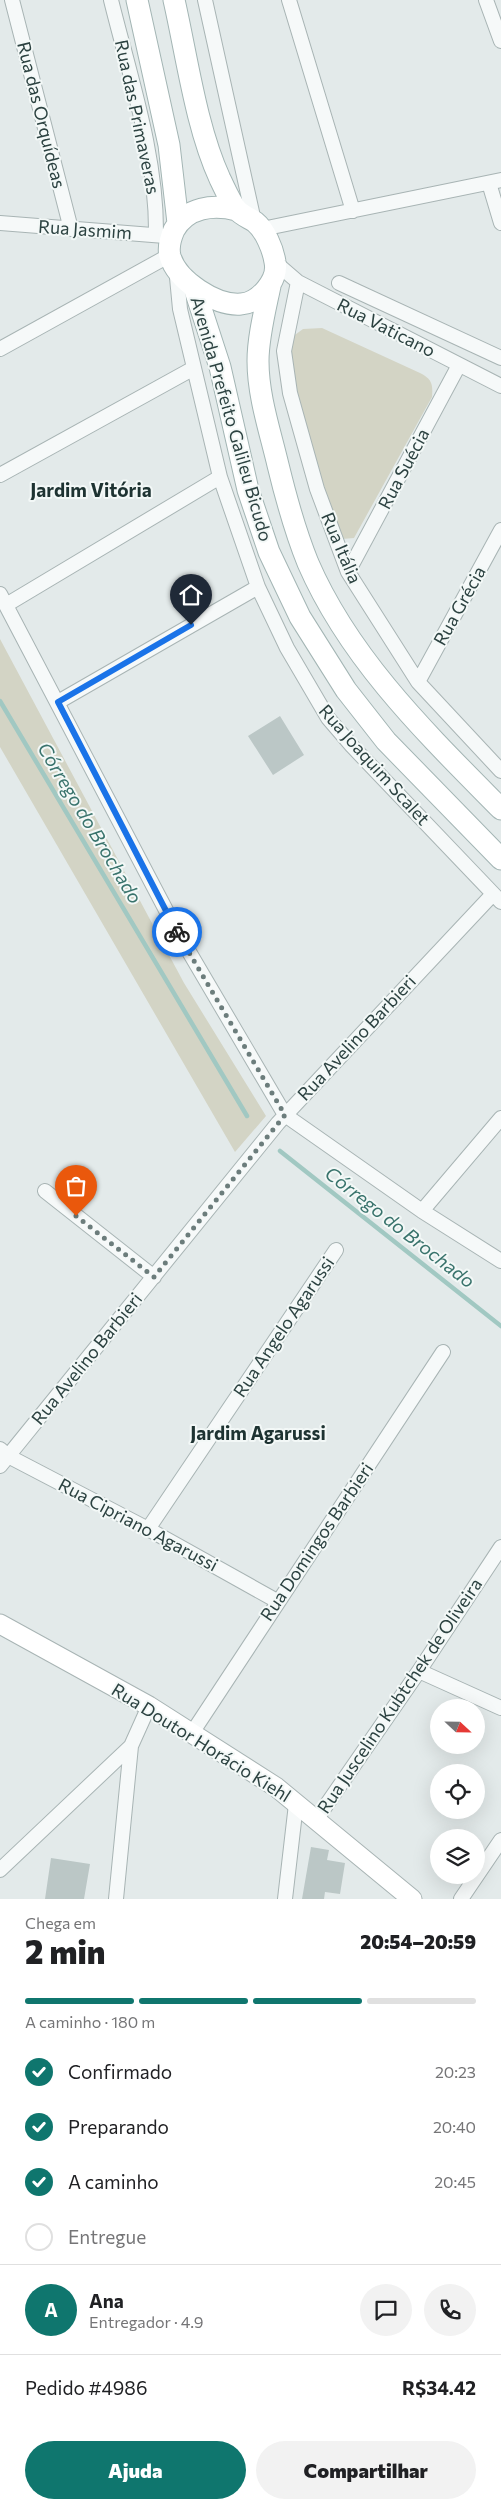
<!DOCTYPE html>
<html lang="pt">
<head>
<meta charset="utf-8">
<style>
	:root { --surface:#fff; --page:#f2f2f2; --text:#202124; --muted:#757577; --line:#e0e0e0; --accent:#0f766e }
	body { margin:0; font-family:Commissioner,sans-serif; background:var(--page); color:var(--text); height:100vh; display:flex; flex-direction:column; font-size:19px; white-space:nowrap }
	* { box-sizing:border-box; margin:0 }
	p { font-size:16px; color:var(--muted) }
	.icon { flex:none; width:28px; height:28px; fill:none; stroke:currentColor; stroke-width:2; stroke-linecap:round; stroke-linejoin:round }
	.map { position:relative; height:1899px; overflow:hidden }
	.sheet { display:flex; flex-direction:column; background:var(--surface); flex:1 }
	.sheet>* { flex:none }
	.needle { width:32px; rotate:112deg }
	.controls { position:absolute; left:430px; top:1699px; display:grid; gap:10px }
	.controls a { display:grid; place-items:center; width:55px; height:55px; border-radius:50%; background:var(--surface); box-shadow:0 5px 20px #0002; font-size:25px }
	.pin { position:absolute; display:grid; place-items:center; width:42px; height:42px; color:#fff; margin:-51px -21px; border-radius:50% 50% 50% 0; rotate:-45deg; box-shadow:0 0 5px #0007 }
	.pin .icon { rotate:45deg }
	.courier { position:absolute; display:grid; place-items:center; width:50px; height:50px; margin:-25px; border:4px solid #1a73e8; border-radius:50%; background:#fff; color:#222; box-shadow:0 1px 6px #0007 }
	.summary em { font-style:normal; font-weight:800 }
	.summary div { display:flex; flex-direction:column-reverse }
	.summary { display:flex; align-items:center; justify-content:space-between; height:85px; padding:0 25px }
	h1 { font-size:32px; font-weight:800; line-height:38px }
	.bar { display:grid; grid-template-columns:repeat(4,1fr); gap:8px 5px; align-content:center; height:60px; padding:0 25px }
	.bar i { height:6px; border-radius:4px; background:var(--line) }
	.bar .on { background:var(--accent) }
	.bar p { grid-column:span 4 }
	.line { display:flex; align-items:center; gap:12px; padding:0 25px; border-top:1px solid var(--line) }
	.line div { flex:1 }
	.round { display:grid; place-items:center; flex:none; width:52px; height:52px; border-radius:26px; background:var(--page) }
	ol { padding:0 25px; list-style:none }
	li { display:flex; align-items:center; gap:15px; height:55px }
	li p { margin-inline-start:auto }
	li .icon { padding:5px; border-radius:50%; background:var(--accent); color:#fff; stroke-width:4 }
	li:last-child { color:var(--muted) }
	li i { width:28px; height:28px; border:2px solid var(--line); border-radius:50% }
	.primary-button { display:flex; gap:10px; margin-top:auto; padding:10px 25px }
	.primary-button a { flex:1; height:58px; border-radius:30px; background:var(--accent); color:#fff; font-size:20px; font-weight:800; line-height:58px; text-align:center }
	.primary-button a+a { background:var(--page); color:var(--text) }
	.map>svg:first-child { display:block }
</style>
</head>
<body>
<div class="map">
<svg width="501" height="1899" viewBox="0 0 501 1899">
	<rect width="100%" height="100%" fill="#e3eaea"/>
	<path fill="#d3d4c5" d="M322,328L420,373C432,379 433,384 432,397L354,538L342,539L338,530C322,478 286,389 292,337L303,329Z
		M0,639L184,983L266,1116L235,1152L0,747Z"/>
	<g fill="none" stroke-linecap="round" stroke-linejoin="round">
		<path stroke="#a1c8c2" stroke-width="4.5" d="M0,701L247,1116
			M280,1151L501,1326"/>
	</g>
	<path fill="#bbc7c6" d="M280,716L304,755L273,775L248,736Z
		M311,1847L329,1850L327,1860L345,1863L340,1894L325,1892L324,1899H302Z
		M51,1858L90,1864L84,1899H45Z"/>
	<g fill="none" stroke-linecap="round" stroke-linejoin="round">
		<defs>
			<path id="street" d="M12,0L71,229
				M111,0C130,77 157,156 156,235
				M205,0L254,221
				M289,0L353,211
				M486,0L501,41
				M489,183L501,223
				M0,223L165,236
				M262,229L501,180
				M276,263L298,282L501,386
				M176,267L180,309L220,477L258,587L287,648L328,718L352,746L501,902
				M298,282L284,351L290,393L317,489L348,572L418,682L501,771
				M339,283L501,358
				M0,349L170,255
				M0,475L194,368
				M348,572L459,365
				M0,594L178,933L285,1115L422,1211L501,1261
				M6,605L220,477
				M418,682L501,530
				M58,702L258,587
				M45,1191L154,1277
				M422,1211L501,1118
				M0,1449L8,1456L148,1529L277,1601
				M0,1466L278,1123L493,894
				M148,1529L336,1250
				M419,1671L501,1708
				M192,1733L443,1352
				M316,1820L419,1671L501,1547
				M0,1870L131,1746L149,1706
				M116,1899L131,1746
				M285,1899L296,1804
				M461,1899L501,1840"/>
			<path id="secondary" d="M0,1624L149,1706L276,1787L412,1899"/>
			<path id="primary" d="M137,0L169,145L178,223
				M174,0C187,57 196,127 220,179C225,189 230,201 236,209C241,215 249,218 255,222C265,230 273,249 275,262C279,280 259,303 241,304C216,306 177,281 170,256C168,248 171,237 174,230C187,207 213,204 237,210
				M270,286C265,310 258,337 258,361C258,396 270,431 278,465C286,498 295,531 308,563C350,660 428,735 501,809
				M194,287L220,367L248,490L269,552L300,617L346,690L386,741L501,859"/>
		</defs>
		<use href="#street" stroke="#a8b4b4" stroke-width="16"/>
		<use href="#secondary" stroke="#a8b4b4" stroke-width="21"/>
		<use href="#primary" stroke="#a3b5b4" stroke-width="23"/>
		<use href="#street" stroke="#f6f9f9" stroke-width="14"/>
		<use href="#secondary" stroke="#fff" stroke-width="19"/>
		<use href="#primary" stroke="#fff" stroke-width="21"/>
	</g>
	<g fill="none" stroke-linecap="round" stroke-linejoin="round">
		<path stroke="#6c7d7c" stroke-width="5" stroke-dasharray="0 9" d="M76,1216L154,1277L285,1115L177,932"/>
		<path stroke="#1a73e8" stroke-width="6" d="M177,932L58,702L191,625"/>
	</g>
	<g text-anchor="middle" stroke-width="4" stroke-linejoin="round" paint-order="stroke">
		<g font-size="18" fill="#2c4241" stroke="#f3f8f7">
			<text transform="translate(41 115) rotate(76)" y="6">Rua das Orquídeas</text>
			<text transform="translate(137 117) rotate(78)" y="6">Rua das Primaveras</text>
			<text transform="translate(85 230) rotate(4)" y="6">Rua Jasmim</text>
			<text transform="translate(386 328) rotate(27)" y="6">Rua Vaticano</text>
			<text transform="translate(231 419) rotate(74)" y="6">Avenida Prefeito Galileu Bicudo</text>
			<text transform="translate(404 469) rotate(-62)" y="6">Rua Suécia</text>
			<text transform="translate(341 548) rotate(67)" y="6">Rua Itália</text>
			<text transform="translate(460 606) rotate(-61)" y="6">Rua Grécia</text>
			<text transform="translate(374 765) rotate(48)" y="6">Rua Joaquim Scalet</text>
			<text transform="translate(357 1038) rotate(-47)" y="6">Rua Avelino Barbieri</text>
			<text transform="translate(284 1327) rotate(-56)" y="6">Rua Angelo Agarussi</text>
			<text transform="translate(87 1359) rotate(-51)" y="6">Rua Avelino Barbieri</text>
			<text transform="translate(138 1525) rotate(28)" y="6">Rua Cipriano Agarussi</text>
			<text transform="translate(317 1542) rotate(-56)" y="6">Rua Domingos Barbieri</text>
			<text transform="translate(400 1696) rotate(-56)" y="6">Rua Juscelino Kubtchek de Oliveira</text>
			<text transform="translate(201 1743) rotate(32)" y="6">Rua Doutor Horácio Kiehl</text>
		</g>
		<g font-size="19" font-weight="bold" fill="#1e3332" stroke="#f3f8f7">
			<text x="91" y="497">Jardim Vitória</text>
			<text x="258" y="1440">Jardim Agarussi</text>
		</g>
		<g font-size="19" font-style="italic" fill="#39736c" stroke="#f3f8f7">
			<text transform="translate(90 823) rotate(59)" y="7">Córrego do Brochado</text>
			<text transform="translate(400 1227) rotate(38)" y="7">Córrego do Brochado</text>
		</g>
	</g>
</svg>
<div class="controls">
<a><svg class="needle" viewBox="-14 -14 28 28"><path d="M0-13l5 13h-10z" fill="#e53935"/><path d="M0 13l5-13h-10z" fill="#757577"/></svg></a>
<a><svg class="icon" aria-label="locate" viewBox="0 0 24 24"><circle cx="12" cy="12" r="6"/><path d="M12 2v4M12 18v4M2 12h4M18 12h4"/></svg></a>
<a><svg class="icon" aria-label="layers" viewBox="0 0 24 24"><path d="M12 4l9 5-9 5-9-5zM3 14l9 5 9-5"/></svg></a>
</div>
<div class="pin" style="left:76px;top:1216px;background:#ea580c"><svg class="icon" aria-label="bag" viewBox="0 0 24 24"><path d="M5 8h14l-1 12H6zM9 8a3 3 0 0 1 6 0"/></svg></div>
<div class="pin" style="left:191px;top:625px;background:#1f2937"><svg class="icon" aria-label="home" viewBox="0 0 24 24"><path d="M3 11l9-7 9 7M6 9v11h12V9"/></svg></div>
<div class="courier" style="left:177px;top:932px"><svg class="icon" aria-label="bike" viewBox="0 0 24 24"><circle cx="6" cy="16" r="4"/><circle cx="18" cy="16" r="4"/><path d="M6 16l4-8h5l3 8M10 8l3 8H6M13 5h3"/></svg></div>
</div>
<section class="sheet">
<div class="summary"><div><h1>2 min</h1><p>Chega em</p></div><em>20:54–20:59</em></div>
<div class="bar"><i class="on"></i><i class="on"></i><i class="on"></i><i></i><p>A caminho · 180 m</p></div>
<ol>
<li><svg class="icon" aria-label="check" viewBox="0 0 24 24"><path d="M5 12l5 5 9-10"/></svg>Confirmado<p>20:23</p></li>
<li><svg class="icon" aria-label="check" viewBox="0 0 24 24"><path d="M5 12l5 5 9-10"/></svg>Preparando<p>20:40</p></li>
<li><svg class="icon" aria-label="check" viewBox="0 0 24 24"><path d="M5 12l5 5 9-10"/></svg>A caminho<p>20:45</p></li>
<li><i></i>Entregue</li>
</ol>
<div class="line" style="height:90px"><b class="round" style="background:var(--accent);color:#fff">A</b><div><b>Ana</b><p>Entregador · 4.9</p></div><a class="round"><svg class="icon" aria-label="chat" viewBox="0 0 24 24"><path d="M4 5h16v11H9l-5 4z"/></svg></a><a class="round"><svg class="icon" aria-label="phone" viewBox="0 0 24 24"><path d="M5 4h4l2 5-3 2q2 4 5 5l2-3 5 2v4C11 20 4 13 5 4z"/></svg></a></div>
<div class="line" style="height:65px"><div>Pedido #4986</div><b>R$34.42</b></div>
<div class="primary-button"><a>Ajuda</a><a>Compartilhar</a></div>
</section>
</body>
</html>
